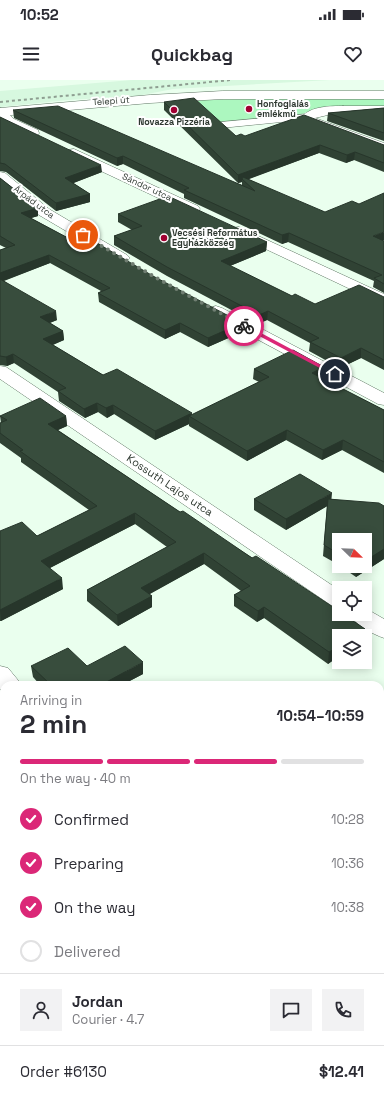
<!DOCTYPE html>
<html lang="en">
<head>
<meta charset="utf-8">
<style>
	:root { --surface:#fff; --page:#f2f2f3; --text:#2b2b33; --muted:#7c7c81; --line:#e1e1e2; --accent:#db2777 }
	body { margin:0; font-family:"Space Grotesk",sans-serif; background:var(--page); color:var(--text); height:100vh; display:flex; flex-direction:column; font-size:15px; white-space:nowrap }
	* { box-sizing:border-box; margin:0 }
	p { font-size:13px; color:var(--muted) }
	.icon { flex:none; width:22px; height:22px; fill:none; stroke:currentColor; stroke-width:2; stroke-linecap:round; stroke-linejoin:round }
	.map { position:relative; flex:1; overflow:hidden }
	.sheet { position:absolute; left:0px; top:601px; width:384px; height:424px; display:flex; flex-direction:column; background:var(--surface); border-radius:12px 12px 0 0; box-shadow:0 2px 10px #0003 }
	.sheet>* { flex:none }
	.needle { width:26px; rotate:113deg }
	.buttons { position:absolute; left:332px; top:453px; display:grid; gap:8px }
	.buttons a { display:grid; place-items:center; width:40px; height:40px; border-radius:0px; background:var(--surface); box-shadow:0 2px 10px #0003; font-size:20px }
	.pin { position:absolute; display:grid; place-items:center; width:34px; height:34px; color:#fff; margin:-17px; border:2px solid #fff; border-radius:50%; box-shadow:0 1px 4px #0007 }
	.courier { position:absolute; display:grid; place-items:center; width:40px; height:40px; margin:-20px; border:3px solid #db2777; border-radius:50%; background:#fff; color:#222; box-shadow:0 1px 5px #0007 }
	.summary em { font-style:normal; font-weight:700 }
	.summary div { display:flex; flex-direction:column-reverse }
	.summary { display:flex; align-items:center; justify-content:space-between; height:68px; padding:0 20px }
	h1 { font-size:26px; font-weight:700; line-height:30px }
	.bar { display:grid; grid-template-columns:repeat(4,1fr); gap:6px 4px; align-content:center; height:48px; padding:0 20px }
	.bar i { height:5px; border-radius:3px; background:var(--line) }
	.bar .active { background:var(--accent) }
	.bar p { grid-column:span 4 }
	.line { display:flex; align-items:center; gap:10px; padding:0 20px; border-top:1px solid var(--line) }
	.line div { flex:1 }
	.round { display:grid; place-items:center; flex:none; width:42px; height:42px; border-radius:0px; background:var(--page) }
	ol { padding:0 20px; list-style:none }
	li { display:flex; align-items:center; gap:12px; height:44px }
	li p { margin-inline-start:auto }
	li .icon { padding:4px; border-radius:50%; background:var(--accent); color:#fff; stroke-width:4 }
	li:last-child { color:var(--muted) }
	li i { width:22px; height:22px; border:2px solid var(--line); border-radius:50% }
	.status { display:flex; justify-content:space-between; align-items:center; height:28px; padding:0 20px; background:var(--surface); direction:ltr }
	.status svg { height:11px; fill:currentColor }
	header { display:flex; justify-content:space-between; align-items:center; height:52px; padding:0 20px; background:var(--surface); font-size:18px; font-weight:700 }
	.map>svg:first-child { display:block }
</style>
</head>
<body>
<div class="status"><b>10:52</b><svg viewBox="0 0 49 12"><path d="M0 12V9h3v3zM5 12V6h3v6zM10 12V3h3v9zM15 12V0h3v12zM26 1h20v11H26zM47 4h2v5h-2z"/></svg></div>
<header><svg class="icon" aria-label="menu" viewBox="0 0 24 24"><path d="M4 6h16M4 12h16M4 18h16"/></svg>Quickbag<svg class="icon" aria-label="heart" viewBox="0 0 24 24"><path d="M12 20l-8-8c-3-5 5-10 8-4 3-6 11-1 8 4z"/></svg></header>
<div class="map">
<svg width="384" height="1025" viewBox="0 0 384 1025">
	<rect width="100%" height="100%" fill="#eaffee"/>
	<path fill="#d7f8df" d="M132,0H330L173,9L137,16L68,20L0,27V11Z"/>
	<path fill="#acf7bf" d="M384,17V28L310,31L293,37L212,44L187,20Z"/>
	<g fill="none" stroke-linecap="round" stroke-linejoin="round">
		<defs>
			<path id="lane" d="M308,34L313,37L311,39L221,48L216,45L221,42Z"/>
			<path id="street" d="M343,26H384V34H332L315,38L384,63V72L305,43L302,37C310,26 331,26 343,26Z
				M0,28L4,29L14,39L38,50L39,53L38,56L33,57L9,47L0,41Z
				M74,69L198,126L200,129L198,132L193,133L188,132L69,76L67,73L69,70Z
				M0,92L5,93L49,129L127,175L130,178L127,181L122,183L117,181L39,135L0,103Z
				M239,147L384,214V225L234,154L232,151L234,148Z
				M216,226L222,228L384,313V325L378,324L210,234L208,231L210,228Z
				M0,286L6,287L339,510V527L331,525L0,299Z
				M365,528L384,539V558C372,554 356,545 349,534H365Z
				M0,586L8,588L22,605H4V612L0,609Z
				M380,977L384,979V1012L380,1010Z"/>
			<path id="secondary" d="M223,11H384V19H223L150,23L0,36V28L150,15Z"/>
		</defs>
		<use href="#lane" stroke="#607765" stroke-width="1"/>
		<use href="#street" stroke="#607765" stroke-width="1"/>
		<use href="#secondary" stroke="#607765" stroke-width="1"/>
		<use href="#lane" fill="#fff" fill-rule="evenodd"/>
		<use href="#street" fill="#fff" fill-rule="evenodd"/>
		<use href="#secondary" fill="#fff" fill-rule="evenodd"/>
		<path stroke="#8e9e91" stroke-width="2" stroke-dasharray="3 3" stroke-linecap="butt" d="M0,22L231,0"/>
	</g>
	<path fill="#304234" d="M164,22L236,56L384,65V92L354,80L346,83L319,73L248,99L384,161V213L373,207L374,201L288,162L282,164L184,118V114L123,84L117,86L14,38L13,30L242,105V102L238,103L164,30Z
		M384,28V61L327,41L328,33Z
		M0,37L102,92L73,103L90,114V122L56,131L6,92L0,91Z
		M0,98L38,128V136L31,138L242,252L208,267L180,252L165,259L99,222L98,213L101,211L50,183L4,201L57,240L50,243L63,251L64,260L53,265L103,295L192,335L259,302L253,299L254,289L324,287V296L321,298L384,330V393L342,370L322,380L286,360L247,381L189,346V344L155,360L114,334L107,338L98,332L85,338L59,321L58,312L14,283L7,286L0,285V170L6,168L0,165Z
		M118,134L267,162L266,171L230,186L292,216L315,224L384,217V290L361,278L340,288L309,271L310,263L267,240L258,244L167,196L114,165V156L132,150L118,142Z
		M0,336H66L67,346L58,350L180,432L365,549L364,556H339V576L328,584L264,538L257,542L234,526V515L241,511L204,484L149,514L152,516V527L118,546L87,521V510L167,467L135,444L50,488L63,509L1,541H0V451L37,456L89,430L21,382V378L0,363V343H1Z
		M254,419H331L384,426V479L356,497L340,486H365L339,460V485L323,476L327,426L286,450L254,430Z
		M31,586H87L143,594L122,605H40L33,597Z
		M4,618V714L0,709V620Z
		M384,627V646L380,643V629Z
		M4,760V789L0,784V762Z"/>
	<path fill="#27362b" d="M320,65L319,73L244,101L242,99V102L238,103V95Z
		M355,72L354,80L346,83L347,75Z
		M123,76V84L117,86V78Z
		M101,85L102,92L66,106L65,98Z
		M90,114V122L56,131V123Z
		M38,128V136L21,141V133Z
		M384,152V160L372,165L373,156Z
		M289,153L288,162L282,164V155Z
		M267,162L266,171L220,190L221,181Z
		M49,175L50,183L0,202V193Z
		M56,231L57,240L41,246L40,237Z
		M268,231L267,240L258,244L259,235Z
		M180,243V252L165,259V250Z
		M242,243V252L208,267V258Z
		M63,251L64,260L44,268L43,259Z
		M361,268V278L340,288L341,278Z
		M13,274L14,283L7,286L6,277Z
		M324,287V296L312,302V293Z
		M97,323L98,332L85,338L84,329Z
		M113,325L114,334L107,338L106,328Z
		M192,333V338L189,336V344L155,360V351Z
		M66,336L67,346L49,354L48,344Z
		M287,350L286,360L247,381V371Z
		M343,360L342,370L322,380L323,370Z
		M332,413L331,424L286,450V439Z
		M135,433V444L42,492L41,481Z
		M384,469V479L356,497L358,486H365V481Z
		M204,473V484L141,519V508Z
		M62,498L63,509L1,541L0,530Z
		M152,516V527L118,546L117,535Z
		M264,527V538L257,542L258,531Z
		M365,549L364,556H354Z
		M339,566V576L328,584L329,572Z
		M143,582V594L122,605H101Z
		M384,786V796L380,800V789Z
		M384,892V902L380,905V895Z"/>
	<path fill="#384d3d" stroke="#27362b" d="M194,18L236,56L241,54L245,56L304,35L384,65V83L355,72L347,75L320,65L238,95L164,22Z
		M58,26L255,111L242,99L243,97L325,132L352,121L359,124L384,113V152L373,156L384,161V204L374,198L382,195L289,153L282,155L184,110L189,108L123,76L117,78L13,30Z
		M384,28V53L328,33Z
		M0,37L101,85L65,98L90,114L56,123L5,84L0,83Z
		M0,98L38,128L21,133L85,167L97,163L153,196L242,243L208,258L180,243L165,250L98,213L110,208L49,175L0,193V170L15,165L0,156Z
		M168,116L267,162L221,181L292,216L295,214L315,224L359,205L384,217V280L361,268L341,278L310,262L319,258L268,231L259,235L167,187L114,156L142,146L118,134Z
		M0,199L56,231L40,237L63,251L43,259L103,295L117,289L192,333L155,351L113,325L106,328L97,323L84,329L58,311L66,308L13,274L6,277L0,276Z
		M293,270L324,287L312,293L384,330V382L343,360L323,370L287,350L247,371L189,336L269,297L254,289Z
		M40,318L66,336L48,344L180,432L183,431L252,478L256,476L339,531V534H343L365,549L354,556H339V566L329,572L264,527L258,531L234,515L250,506L204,473L141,508L152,516L117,535L87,510L176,462L135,433L41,481L62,498L0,530V451L22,442L37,456L97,426L20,371L23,370L0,353V343L7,340L0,336Z
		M300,394L332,413L286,439L254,419Z
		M328,419L379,423L384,426V469L365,481V460H339V474L324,465Z
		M125,566L143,582L101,605H51L31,586L68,568L87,586Z
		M4,618V704L0,700V620Z
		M384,627V634L380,631V629Z
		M4,760V779L0,775V762Z
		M380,763L384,766V786L380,789Z
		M380,822L384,825V892L380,895Z
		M167,1021H333L334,1023L331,1025H162Z"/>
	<path fill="#db2777" d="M244,244L336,293L337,294L333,295L242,247Z"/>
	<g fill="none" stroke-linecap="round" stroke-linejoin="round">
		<path stroke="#707e72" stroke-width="4" stroke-dasharray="0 7.2" d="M83,155L160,200L244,246"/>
	</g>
	<g fill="#a10032" stroke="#fff" stroke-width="1.5">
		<circle cx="249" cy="29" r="4"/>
		<circle cx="174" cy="30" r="4"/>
		<circle cx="164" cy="158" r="4"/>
	</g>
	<g text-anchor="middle" stroke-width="4" stroke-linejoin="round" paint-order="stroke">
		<g font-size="9" fill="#2e3830" stroke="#fff">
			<text transform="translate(111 21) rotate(-4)" y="3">Telepi út</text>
			<text transform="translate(147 107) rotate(25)" y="3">Sándor utca</text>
			<text transform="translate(34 122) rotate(37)" y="3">Árpád utca</text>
		</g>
		<g font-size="9" font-weight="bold" fill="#2e3830" stroke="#fff" text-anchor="start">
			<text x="257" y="27">Honfoglalás<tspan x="257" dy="10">emlékmű</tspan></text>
			<text x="174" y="45" text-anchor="middle">Novazza Pizzéria</text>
			<text x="172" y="156">Vecsési Református<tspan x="172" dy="10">Egyházközség</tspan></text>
		</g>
		<g font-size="11" fill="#2e3830" stroke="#fff">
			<text transform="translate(170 405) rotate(34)" y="4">Kossuth Lajos utca</text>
		</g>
	</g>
</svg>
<div class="buttons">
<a><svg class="needle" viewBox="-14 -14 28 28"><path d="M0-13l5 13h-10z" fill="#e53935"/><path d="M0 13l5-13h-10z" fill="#7c7c81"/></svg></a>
<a><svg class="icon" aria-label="locate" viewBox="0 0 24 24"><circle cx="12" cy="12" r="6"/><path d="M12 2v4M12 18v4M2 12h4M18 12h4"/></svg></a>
<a><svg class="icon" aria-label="layers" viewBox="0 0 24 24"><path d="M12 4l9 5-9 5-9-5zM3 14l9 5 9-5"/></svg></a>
</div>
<div class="pin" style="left:83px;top:155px;background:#ea580c"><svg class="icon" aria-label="bag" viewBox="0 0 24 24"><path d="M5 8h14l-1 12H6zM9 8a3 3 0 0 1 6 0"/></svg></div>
<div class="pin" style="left:335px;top:294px;background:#1f2937"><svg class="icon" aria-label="home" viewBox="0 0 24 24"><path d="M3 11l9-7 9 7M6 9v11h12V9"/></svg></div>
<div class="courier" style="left:244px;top:246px"><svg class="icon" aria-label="bike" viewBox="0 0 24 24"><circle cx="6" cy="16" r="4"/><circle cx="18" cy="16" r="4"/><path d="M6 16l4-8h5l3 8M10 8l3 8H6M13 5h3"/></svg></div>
<section class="sheet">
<div class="summary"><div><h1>2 min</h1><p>Arriving in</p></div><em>10:54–10:59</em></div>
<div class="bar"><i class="active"></i><i class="active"></i><i class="active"></i><i></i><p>On the way · 40 m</p></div>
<ol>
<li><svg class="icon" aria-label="check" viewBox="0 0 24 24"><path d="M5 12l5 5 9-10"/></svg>Confirmed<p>10:28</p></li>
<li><svg class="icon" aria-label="check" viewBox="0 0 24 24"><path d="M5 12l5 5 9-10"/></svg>Preparing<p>10:36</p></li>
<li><svg class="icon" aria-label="check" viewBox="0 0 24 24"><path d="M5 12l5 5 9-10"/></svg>On the way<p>10:38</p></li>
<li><i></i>Delivered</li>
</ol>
<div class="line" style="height:72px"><a class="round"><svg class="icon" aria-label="person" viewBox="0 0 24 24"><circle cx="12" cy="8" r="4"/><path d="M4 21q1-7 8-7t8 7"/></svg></a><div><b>Jordan</b><p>Courier · 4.7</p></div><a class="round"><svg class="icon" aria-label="chat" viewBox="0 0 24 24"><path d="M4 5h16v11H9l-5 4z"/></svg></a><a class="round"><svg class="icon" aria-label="phone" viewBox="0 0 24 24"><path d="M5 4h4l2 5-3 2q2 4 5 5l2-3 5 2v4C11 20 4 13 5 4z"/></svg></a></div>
<div class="line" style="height:52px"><div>Order #6130</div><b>$12.41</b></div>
</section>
</div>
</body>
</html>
